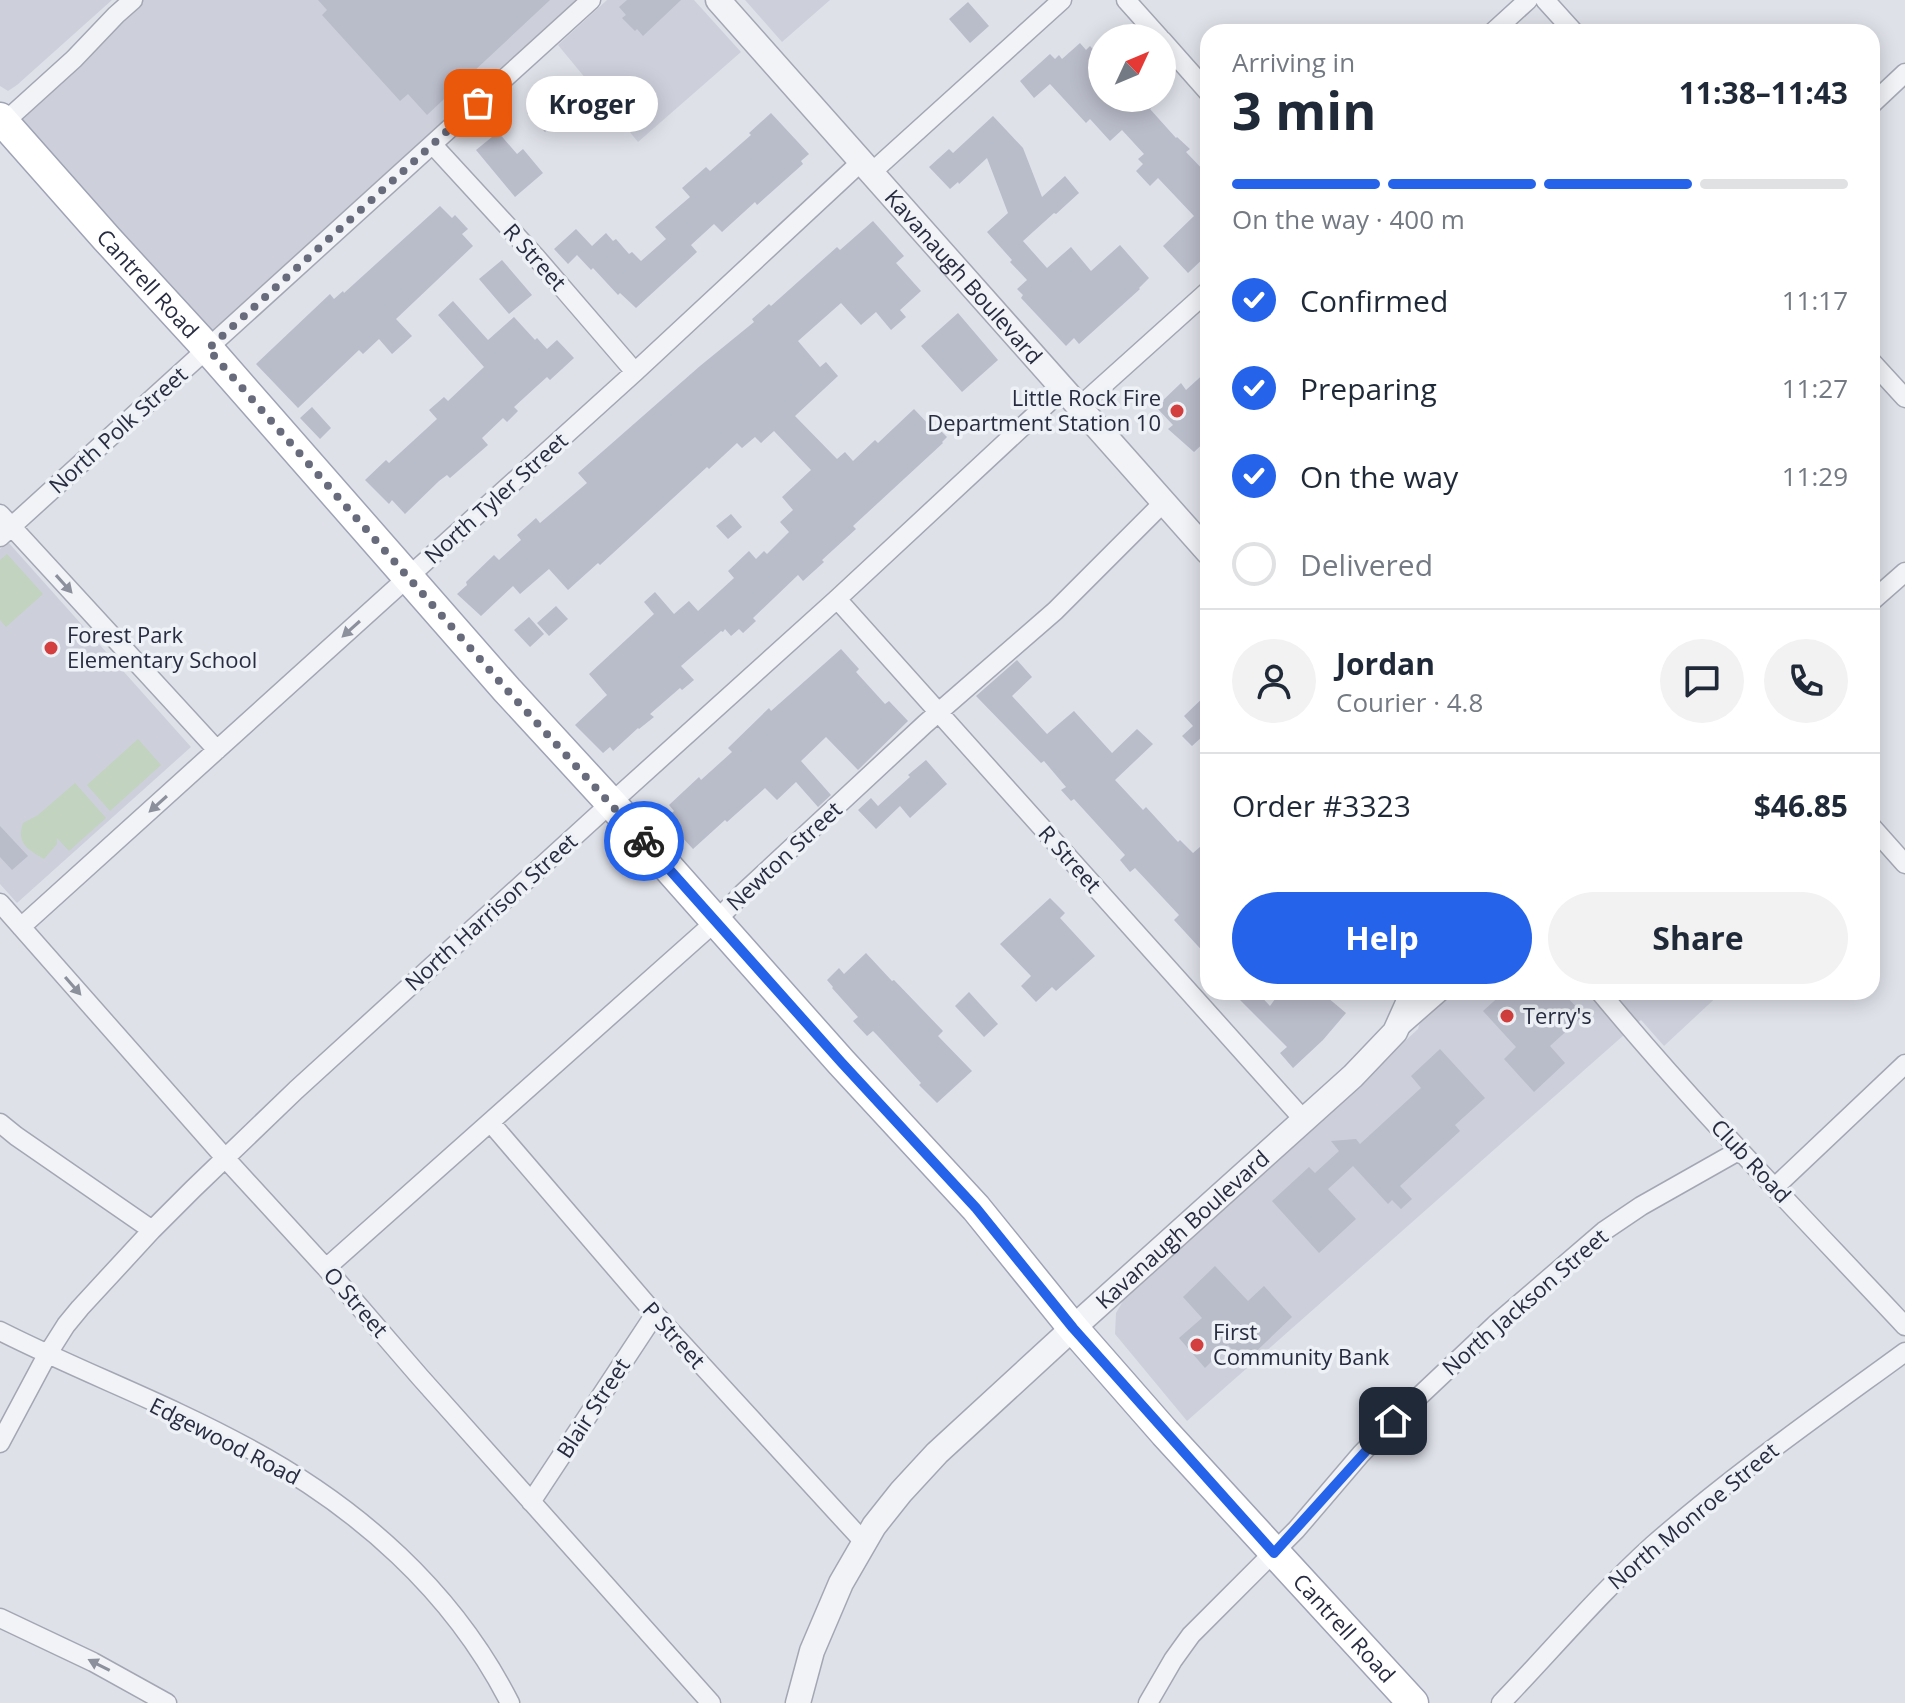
<!DOCTYPE html>
<html lang="en">
<head>
<meta charset="utf-8">
<style>
	:root { --surface:#fff; --page:#f2f2f3; --text:#1f2937; --muted:#747a83; --line:#e0e1e3; --accent:#2563eb }
	body { margin:0; font-family:"Open Sans",sans-serif; background:var(--page); color:var(--text); height:100vh; display:flex; flex-direction:column; font-size:30px; white-space:nowrap }
	* { box-sizing:border-box; margin:0 }
	p { font-size:26px; color:var(--muted) }
	.icon { flex:none; width:44px; height:44px; fill:none; stroke:currentColor; stroke-width:2; stroke-linecap:round; stroke-linejoin:round }
	.map { position:relative; flex:1; overflow:hidden }
	.drawer { position:absolute; left:1200px; top:24px; width:680px; height:976px; display:flex; flex-direction:column; background:var(--surface); border-radius:24px; box-shadow:0 4px 20px #0003 }
	.drawer>* { flex:none }
	.needle { width:52px; rotate:46deg }
	.tools { position:absolute; left:1088px; top:24px; display:grid; gap:16px }
	.tools a { display:grid; place-items:center; width:88px; height:88px; border-radius:50%; background:var(--surface); box-shadow:0 4px 20px #0003; font-size:40px }
	.pin { position:absolute; display:grid; place-items:center; width:68px; height:68px; color:#fff; margin:-34px; border-radius:16px; box-shadow:0 4px 12px #0006 }
	.courier { position:absolute; display:grid; place-items:center; width:80px; height:80px; margin:-40px; border:6px solid #2563eb; border-radius:50%; background:#fff; color:#222; box-shadow:0 2px 10px #0007 }
	.bubble { position:absolute; height:56px; border-radius:28px; background:var(--surface); box-shadow:0 4px 20px #0003; font-size:26px; font-weight:700; line-height:56px; text-align:center }
	.summary em { font-style:normal; font-weight:700 }
	.summary div { display:flex; flex-direction:column-reverse }
	.summary { display:flex; align-items:center; justify-content:space-between; height:136px; padding:0 32px }
	h1 { font-size:52px; font-weight:700; line-height:60px }
	.bar { display:grid; grid-template-columns:repeat(4,1fr); gap:12px 8px; align-content:center; height:96px; padding:0 32px }
	.bar i { height:10px; border-radius:6px; background:var(--line) }
	.bar .on { background:var(--accent) }
	.bar p { grid-column:span 4 }
	.line { display:flex; align-items:center; gap:20px; padding:0 32px; border-top:2px solid var(--line) }
	.line div { flex:1 }
	.round { display:grid; place-items:center; flex:none; width:84px; height:84px; border-radius:42px; background:var(--page) }
	ol { padding:0 32px; list-style:none }
	li { display:flex; align-items:center; gap:24px; height:88px }
	li p { margin-inline-start:auto }
	li .icon { padding:8px; border-radius:50%; background:var(--accent); color:#fff; stroke-width:4 }
	li:last-child { color:var(--muted) }
	li i { width:44px; height:44px; border:4px solid var(--line); border-radius:50% }
	.action { display:flex; gap:16px; margin-top:auto; padding:16px 32px }
	.action a { flex:1; height:92px; border-radius:48px; background:var(--accent); color:#fff; font-size:32px; font-weight:700; line-height:92px; text-align:center }
	.action a+a { background:var(--page); color:var(--text) }
	.map>svg:first-child { display:block }
</style>
</head>
<body>
<div class="map">
<svg width="1905" height="1703" viewBox="0 0 1905 1703">
	<rect width="100%" height="100%" fill="#dfe1e9"/>
	<path fill="#cdd0db" d="M0,0H112L17,85L8,91L0,86Z
		M133,0H590L208,349L4,123Z
		M607,0H694L741,52L638,142L558,45Z
		M745,0H830L782,42Z
		M8,542L191,747L17,903L0,884V549Z
		M1428,992H1722L1664,1046L1641,1020L1187,1421L1115,1334L1116,1313L1123,1301L1166,1262L1418,1029Z"/>
	<path fill="#c2d3c0" d="M7,554L43,594L6,627L0,620V560Z
		M138,739L161,765L110,811L87,785Z
		M75,783L106,818L69,851L57,838V844L44,859C27,850 16,842 23,823L38,815Z"/>
	<path fill="#b9bcc9" d="M318,0H550L427,115L408,94L400,101L322,15L327,10Z
		M627,0H681L643,36L637,29L635,31L622,18L626,15L619,7Z
		M968,2L989,26L970,43L949,19Z
		M1080,43L1086,50L1090,46L1102,59V98H1162L1150,109L1176,138L1177,137L1190,149L1186,152L1208,175V254L1188,273L1163,246L1194,216L1158,178L1150,186L1136,171L1143,164L1138,159L1144,154L1122,130L1110,141L1090,119L1086,123L1050,84L1034,98L1020,81L1050,54L1055,59L1059,55L1062,59Z
		M564,77L582,96L545,132L527,113Z
		M771,113L809,154L801,161L803,164L757,205L755,202L722,232L714,224L691,245L697,252L636,308L620,293L618,295L593,268L591,270L577,255L568,264L554,249L576,229L592,246L606,233L613,241L616,239L629,254L632,252L641,261L666,239L655,227L690,197L682,188L706,167L710,171L751,135L749,133Z
		M993,116L1023,148L1042,197L1065,176L1079,193L1056,214L1054,213L1023,241L1047,268L1071,247L1091,271L1120,245L1149,278L1139,288L1140,289L1079,344L1074,338L1066,346L1021,298L1023,295L1017,289L1027,280L1010,262L1012,260L987,232L1008,213L987,158L959,184L958,182L950,189L929,167L949,149L953,153Z
		M498,132L517,154L523,149L543,173L515,197L476,150Z
		M440,206L452,218L455,215L468,229L462,234L473,246L396,319L412,336L392,354L379,339L363,354L359,350L298,408L256,364L330,294L334,299L343,291L344,293Z
		M873,221L904,256L896,263L921,291L900,310L906,317L891,330L876,312L861,325L841,303L798,341L820,367L826,362L838,376L795,416L837,459L845,452L853,461L875,440L878,443L914,409L933,429L936,426L947,437L942,442L943,443L853,526L856,529L822,560L824,562L803,581L798,575L753,618L756,621L743,633L739,629L731,636L725,629L723,632L721,631L681,666L694,680L682,690L680,688L650,714L654,717L639,729L638,728L613,751L610,747L603,753L575,725L607,695L589,674L654,614L644,602L655,592L674,614L689,601L698,611L734,578L728,571L749,551L756,559L764,551L767,554L789,532L780,522L793,510L782,497L811,470L774,431L761,443L755,437L742,448L737,443L709,469L707,467L600,565L598,563L568,590L549,569L520,594L513,586L481,616L457,594L467,585L466,582L494,555L499,560L521,540L517,535L536,518L540,523L587,483L578,473L700,366L754,322L752,319L769,304L771,306L837,247L840,250Z
		M502,260L532,295L509,314L479,279Z
		M453,301L488,340L514,317L535,340L537,338L547,349L557,340L574,358L550,380L547,377L537,386L514,407L518,411L507,422L503,418L482,438L488,445L450,478L447,475L439,481L405,514L392,500L389,504L365,480L386,460L389,463L437,419L429,410L444,397L448,401L484,367L438,315Z
		M958,313L998,360L962,392L921,346Z
		M1208,370V439L1194,452L1168,429L1173,425L1156,407L1181,383L1186,390Z
		M312,407L331,428L320,439L300,418Z
		M731,514L742,527L728,539L716,526Z
		M556,606L568,619L549,636L537,623Z
		M529,617L544,634L530,647L514,630Z
		M841,649L859,669L856,672L885,704L889,701L908,721L858,770L826,737L801,761L831,795L818,807L796,782L777,800L765,788L727,822L725,820L693,849L665,819L674,811L669,805L699,777L701,780L732,752L728,748L769,708L771,711Z
		M1017,660L1032,677L1012,696L1047,734L1074,711L1112,753L1137,729L1153,744L1115,780L1143,810L1146,807L1178,842L1180,840L1193,853L1208,840V957L1174,920L1179,915L1135,868L1130,872L1120,860L1125,855L1074,799L1071,801L1061,790L1066,787L1044,761L1041,763L976,696Z
		M1208,693V742L1203,736L1192,746L1182,736L1193,726L1184,716Z
		M926,760L947,784L910,818L900,806L876,829L858,810L871,798L878,806L910,777L908,775Z
		M0,826L28,856L12,870L0,857Z
		M1050,898L1065,913L1060,918L1095,956L1056,991L1052,987L1036,1002L1021,986L1031,976L1000,944Z
		M866,953L892,981L894,980L943,1031L938,1036L972,1071L937,1103L919,1085L921,1083L877,1035L873,1031L867,1036L853,1021L858,1017L832,988L833,987L827,980L839,968L844,974Z
		M969,992L998,1024L984,1037L955,1006Z
		M1232,992H1257L1270,1006L1280,992H1321L1346,1013L1323,1040L1293,1068L1280,1053L1287,1047Z
		M1504,992H1562L1584,1015L1550,1046L1565,1063L1534,1092L1504,1059L1516,1047L1483,1011Z
		M1440,1049L1485,1098L1455,1125L1460,1131L1400,1186L1412,1199L1401,1209L1392,1200L1388,1204L1353,1166L1328,1189L1356,1219L1319,1253L1272,1201L1309,1167L1315,1173L1339,1151L1331,1141L1356,1139L1360,1144L1421,1088L1411,1076Z
		M1215,1266L1248,1301L1264,1286L1292,1317L1244,1363L1228,1345L1205,1368L1179,1338L1202,1318L1183,1297Z"/>
	<g fill="none" stroke-linecap="round" stroke-linejoin="round">
		<defs>
			<path id="minor" d="M1126,0L1160,38
				M1545,0L1574,32
				M1493,32L1528,0
				M1162,40L1208,92
				M1872,104L1905,73
				M0,126L74,59L116,15L133,0
				M433,145L535,256L635,372
				M872,172L1062,0
				M1872,362L1905,398
				M1080,406L1208,291
				M0,514L217,750
				M0,537L591,0
				M837,599L1303,1119
				M1872,601L1905,572
				M1872,827L1905,864
				M0,903L226,1159L326,1268L420,1377L711,1703
				M21,927L635,372L862,161
				M1600,992C1696,1108 1802,1216 1905,1326
				M1400,1027L1440,992
				M490,1122L655,1314L864,1542
				M0,1123L16,1136L152,1230
				M1775,1187L1905,1064
				M326,1268L715,922L743,893L925,724L1055,611L1164,502
				M0,1331C81,1372 168,1404 248,1448C358,1507 453,1591 510,1703
				M0,1443L47,1355L66,1325L80,1308L152,1230L193,1189L296,1090L611,803L837,599L1063,389
				M531,1502L655,1314
				M0,1618L93,1662L167,1703
				M1148,1703L1173,1660L1191,1635L1296,1530L1361,1454L1393,1421L1497,1323L1604,1231L1641,1206L1740,1150
				M1501,1703C1552,1650 1599,1594 1653,1545C1733,1475 1820,1414 1905,1352"/>
			<g id="tertiary">
				<path id="s1" d="M718,0L1208,552"/>
				<path id="s2" d="M798,1703L812,1651L841,1583L874,1526L901,1492L937,1453L1073,1328L1353,1076L1395,1032L1413,992"/>
			</g>
			<g id="primary">
				<path id="s3" d="M0,118L107,239L208,349L507,690L611,803L841,1062L976,1208L1073,1328L1165,1433L1413,1703"/>
			</g>
		</defs>
		<use href="#minor" stroke="#a4a7b3" stroke-width="21"/>
		<use href="#tertiary" stroke="#a4a7b3" stroke-width="27"/>
		<use href="#primary" stroke="#9ea3b5" stroke-width="33"/>
		<use href="#minor" stroke="#f2f3f7" stroke-width="18"/>
		<use href="#tertiary" stroke="#f2f3f7" stroke-width="24"/>
		<use href="#primary" stroke="#fff" stroke-width="30"/>
	</g>
	<defs><path id="oneway-solid" d="M-6-.8H1V-3.2L6.5 0L1 3.2V.8H-6Z" transform="scale(2)"/></defs>
	<g fill="#8c909c">
		<use href="#oneway-solid" transform="translate(64 584) rotate(48)"/>
		<use href="#oneway-solid" transform="translate(351 629) rotate(138)"/>
		<use href="#oneway-solid" transform="translate(158 804) rotate(138)"/>
		<use href="#oneway-solid" transform="translate(73 986) rotate(49)"/>
		<use href="#oneway-solid" transform="translate(99 1665) rotate(-153)"/>
	</g>
	<g fill="none" stroke-linecap="round" stroke-linejoin="round">
		<path stroke="#676b7c" stroke-width="8" stroke-dasharray="0 14.4" d="M478,103L208,349L507,690L644,841"/>
		<path stroke="#2563eb" stroke-width="10" d="M644,841L841,1062L976,1208L1073,1328L1274,1553L1393,1421"/>
	</g>
	<g fill="#d33f3e" stroke="#eef1f6" stroke-width="3">
		<circle cx="1177" cy="411" r="8"/>
		<circle cx="51" cy="648" r="8"/>
		<circle cx="1507" cy="1016" r="8"/>
		<circle cx="1197" cy="1345" r="8"/>
	</g>
	<g text-anchor="middle" stroke-width="7" stroke-linejoin="round" paint-order="stroke">
		<g font-size="22" fill="#272c41" stroke="#eef1f6">
			<text transform="translate(535 257) rotate(48)" y="8">R Street</text>
			<text dy="8" stroke="none"><textPath href="#s1" startOffset="370">Kavanaugh Boulevard</textPath></text>
			<text dy="8" stroke="none"><textPath href="#s3" startOffset="222">Cantrell Road</textPath></text>
			<text transform="translate(118 430) rotate(-42)" y="8">North Polk Street</text>
			<text transform="translate(496 498) rotate(-42)" y="8">North Tyler Street</text>
			<text transform="translate(784 856) rotate(-43)" y="8">Newton Street</text>
			<text transform="translate(1070 859) rotate(48)" y="8">R Street</text>
			<text transform="translate(491 912) rotate(-42)" y="8">North Harrison Street</text>
			<text transform="translate(1751 1161) rotate(47)" y="8">Club Road</text>
			<text dy="8" stroke="none"><textPath href="#s2" startOffset="622">Kavanaugh Boulevard</textPath></text>
			<text transform="translate(356 1302) rotate(49)" y="8">O Street</text>
			<text transform="translate(1525 1302) rotate(-41)" y="8">North Jackson Street</text>
			<text transform="translate(674 1335) rotate(48)" y="8">P Street</text>
			<text transform="translate(593 1408) rotate(-57)" y="8">Blair Street</text>
			<text transform="translate(225 1441) rotate(27)" y="8">Edgewood Road</text>
			<text transform="translate(1693 1516) rotate(-40)" y="8">North Monroe Street</text>
			<text dy="8" stroke="none"><textPath href="#s3" startOffset="2022">Cantrell Road</textPath></text>
		</g>
		<g font-size="22" fill="#272c41" stroke="#eef1f6" text-anchor="start">
			<text x="1161" y="406" text-anchor="end">Little Rock Fire<tspan x="1161" dy="25">Department Station 10</tspan></text>
			<text x="67" y="643">Forest Park<tspan x="67" dy="25">Elementary School</tspan></text>
			<text x="1523" y="1024">Terry's</text>
			<text x="1213" y="1340">First<tspan x="1213" dy="25">Community Bank</tspan></text>
		</g>
	</g>
</svg>
<div class="tools">
<a><svg class="needle" viewBox="-14 -14 28 28"><path d="M0-13l5 13h-10z" fill="#e53935"/><path d="M0 13l5-13h-10z" fill="#747a83"/></svg></a>
</div>
<div class="pin" style="left:478px;top:103px;background:#ea580c"><svg class="icon" aria-label="bag" viewBox="0 0 24 24"><path d="M5 8h14l-1 12H6zM9 8a3 3 0 0 1 6 0"/></svg></div>
<div class="pin" style="left:1393px;top:1421px;background:#1f2937"><svg class="icon" aria-label="home" viewBox="0 0 24 24"><path d="M3 11l9-7 9 7M6 9v11h12V9"/></svg></div>
<div class="courier" style="left:644px;top:841px"><svg class="icon" aria-label="bike" viewBox="0 0 24 24"><circle cx="6" cy="16" r="4"/><circle cx="18" cy="16" r="4"/><path d="M6 16l4-8h5l3 8M10 8l3 8H6M13 5h3"/></svg></div>
<div class="bubble" style="left:526px;top:76px;width:132px">Kroger</div>
<section class="drawer">
<div class="summary"><div><h1>3 min</h1><p>Arriving in</p></div><em>11:38–11:43</em></div>
<div class="bar"><i class="on"></i><i class="on"></i><i class="on"></i><i></i><p>On the way · 400 m</p></div>
<ol>
<li><svg class="icon" aria-label="check" viewBox="0 0 24 24"><path d="M5 12l5 5 9-10"/></svg>Confirmed<p>11:17</p></li>
<li><svg class="icon" aria-label="check" viewBox="0 0 24 24"><path d="M5 12l5 5 9-10"/></svg>Preparing<p>11:27</p></li>
<li><svg class="icon" aria-label="check" viewBox="0 0 24 24"><path d="M5 12l5 5 9-10"/></svg>On the way<p>11:29</p></li>
<li><i></i>Delivered</li>
</ol>
<div class="line" style="height:144px"><a class="round"><svg class="icon" aria-label="person" viewBox="0 0 24 24"><circle cx="12" cy="8" r="4"/><path d="M4 21q1-7 8-7t8 7"/></svg></a><div><b>Jordan</b><p>Courier · 4.8</p></div><a class="round"><svg class="icon" aria-label="chat" viewBox="0 0 24 24"><path d="M4 5h16v11H9l-5 4z"/></svg></a><a class="round"><svg class="icon" aria-label="phone" viewBox="0 0 24 24"><path d="M5 4h4l2 5-3 2q2 4 5 5l2-3 5 2v4C11 20 4 13 5 4z"/></svg></a></div>
<div class="line" style="height:104px"><div>Order #3323</div><b>$46.85</b></div>
<div class="action"><a>Help</a><a>Share</a></div>
</section>
</div>
</body>
</html>
